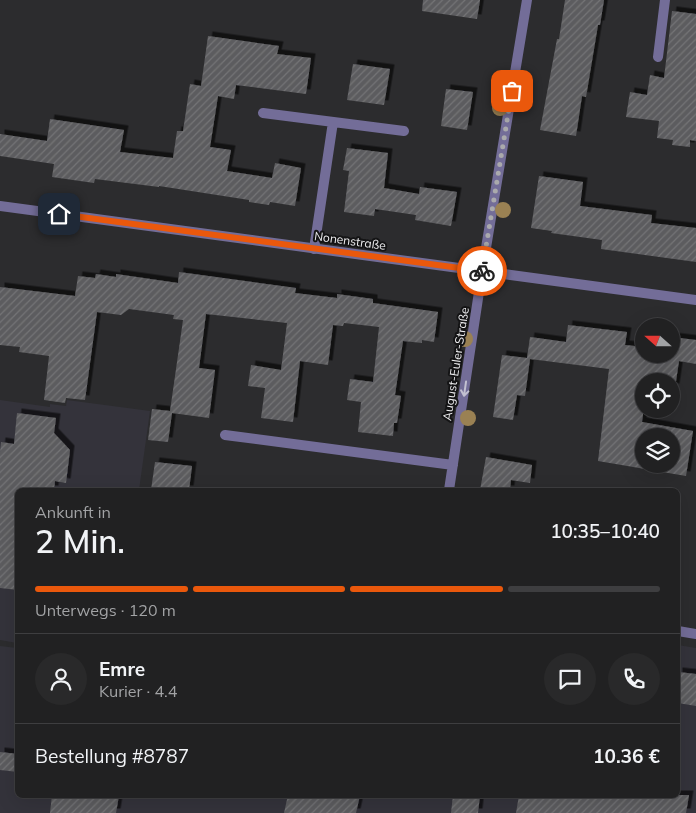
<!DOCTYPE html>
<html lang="de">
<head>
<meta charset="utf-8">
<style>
	:root { --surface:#212122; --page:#29292a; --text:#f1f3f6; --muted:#a2a3a5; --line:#3e3e40; --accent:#ea580c }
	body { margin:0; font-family:Mulish,sans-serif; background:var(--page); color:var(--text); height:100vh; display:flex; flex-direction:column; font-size:19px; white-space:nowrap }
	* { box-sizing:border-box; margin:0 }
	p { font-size:16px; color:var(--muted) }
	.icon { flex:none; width:28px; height:28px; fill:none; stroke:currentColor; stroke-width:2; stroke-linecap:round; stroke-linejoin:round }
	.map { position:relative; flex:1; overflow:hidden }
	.side { position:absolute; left:15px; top:488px; width:665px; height:310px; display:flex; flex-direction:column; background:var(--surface); border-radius:8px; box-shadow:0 5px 20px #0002,0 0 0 1px var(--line) }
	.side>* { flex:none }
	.needle { width:32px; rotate:291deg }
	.fabs { position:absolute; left:635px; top:318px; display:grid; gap:10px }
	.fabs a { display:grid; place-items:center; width:45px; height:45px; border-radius:50%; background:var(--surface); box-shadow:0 5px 20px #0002,0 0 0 1px var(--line); font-size:25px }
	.pin { position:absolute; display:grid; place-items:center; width:42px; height:42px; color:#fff; margin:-21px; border-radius:10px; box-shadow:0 2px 8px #0006 }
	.courier { position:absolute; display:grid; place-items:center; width:50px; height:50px; margin:-25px; border:4px solid #ea580c; border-radius:50%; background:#fff; color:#222; box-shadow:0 1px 6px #0007 }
	.summary em { font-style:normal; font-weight:600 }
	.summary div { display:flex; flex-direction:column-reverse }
	.summary { display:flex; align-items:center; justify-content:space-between; height:85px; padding:0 20px }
	h1 { font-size:32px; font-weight:600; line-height:38px }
	.bar { display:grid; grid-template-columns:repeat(4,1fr); gap:8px 5px; align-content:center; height:60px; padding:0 20px }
	.bar i { height:6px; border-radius:4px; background:var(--line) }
	.bar .on { background:var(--accent) }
	.bar p { grid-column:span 4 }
	.line { display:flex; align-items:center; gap:12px; padding:0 20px; border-top:1px solid var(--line) }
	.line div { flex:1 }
	.round { display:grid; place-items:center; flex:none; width:52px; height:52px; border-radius:26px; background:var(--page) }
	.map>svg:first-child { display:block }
</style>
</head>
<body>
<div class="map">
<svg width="696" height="813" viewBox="0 0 696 813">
	<defs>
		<pattern id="building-hatch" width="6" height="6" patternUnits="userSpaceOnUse" patternTransform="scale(1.25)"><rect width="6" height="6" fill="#5c5c5f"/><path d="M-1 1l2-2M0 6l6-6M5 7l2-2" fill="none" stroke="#747476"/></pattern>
		<filter id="shadow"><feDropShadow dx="4.5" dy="-4.5" stdDeviation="0" flood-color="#0009"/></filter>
	</defs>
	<rect width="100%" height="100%" fill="#2c2c2e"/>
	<path fill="#34333b" d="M0,400L50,407V404L66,406L67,400L150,411L139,490H18L17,643L0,640Z
		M678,645L696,648V813H0V646L17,648L18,795H678Z"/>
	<path fill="url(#building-hatch)" fill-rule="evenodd" filter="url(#shadow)" d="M423,0H480L477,19L422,11Z
		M565,0H604L600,25H598L586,97L582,96L576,136L540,130L557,39H559Z
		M672,11L696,14V141L690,140V147L672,145L673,140L657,138L659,121L626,117L630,92L647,95L650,75L664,78Z
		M208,36L279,46L277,54L311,58L306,94L236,85L234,99L218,96L210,147L231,150L227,171L272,178L275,163L301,168L295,206L270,202L269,205L249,202V200L159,186V187L95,179L94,183L52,177L54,164L0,156V134L47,141L50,119L124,130L120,152L173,158L177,131H183L190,84L201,86Z
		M353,64L390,69L384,105L347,100Z
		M446,89L473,92L467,130L441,126Z
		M347,148L388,153L384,188L419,194L420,187L457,192L451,226L415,220L416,215L375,209L374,216L344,212L349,171L343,170Z
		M539,176L583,182L580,206L652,215L651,223L696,228V262L601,249L602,240L551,233L552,231L531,228Z
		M179,272L296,288L295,293L337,298V294L373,299V303L438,312L434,342L422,340V343L403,341L395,395L401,396L397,423H394L393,436L358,432L361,402L347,400L350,379L373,382L379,327L344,323L343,326L333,325L328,365L300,361L293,422L261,418L265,388L248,386L251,365L281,370L287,323L206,314L199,368L215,370L209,418L172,413L168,442L148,440L152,409L170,411L183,320L173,319L174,315L129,309L121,315L97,312L85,400L66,398L65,403L44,400L49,356L19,352L20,347L0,345V287L75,296L78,276L95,278L96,274L116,277V274L178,283Z
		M568,325L627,332L625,345L644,347V354H671V337L696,340V364L679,361L675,388L671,387V381H644V407L642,422L693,431L686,476L598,461L609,369L530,359L525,396L517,395L513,420L493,417L502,355L527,358L530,337L566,342ZM644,436H671V464H644Z
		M17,413L56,418L54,433L70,450L66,483L55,481L54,490H18V590L0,588V452L1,442L14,444Z
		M486,457L532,465L530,483L511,480L510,490H480Z
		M155,462L192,466L189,490H151Z
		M678,672L696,674V706L678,703Z
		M0,752L18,754V772L0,770Z
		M52,795H119L116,813H50Z
		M288,795H360L356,813H284Z
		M453,795H480L478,813H451Z
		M519,795H689L686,813H516Z"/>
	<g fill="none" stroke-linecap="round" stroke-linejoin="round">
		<path stroke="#736d98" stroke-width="10" d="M658,57L665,0
			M263,113L404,131
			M314,249L333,122"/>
		<path stroke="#736d98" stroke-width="10" d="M0,206L696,300
			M225,435L453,465
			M449,490L482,272L527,0
			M678,631L696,634"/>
	</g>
	<g fill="#9a8153">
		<circle cx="500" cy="108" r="8"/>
		<circle cx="503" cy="210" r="8"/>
		<circle cx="465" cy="339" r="8"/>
		<circle cx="468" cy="418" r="8"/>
	</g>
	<defs><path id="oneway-shaft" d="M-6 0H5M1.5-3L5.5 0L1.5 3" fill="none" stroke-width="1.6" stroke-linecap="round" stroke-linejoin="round" transform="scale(1.25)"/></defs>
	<use stroke="#c3c1d1" href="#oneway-shaft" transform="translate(465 389) rotate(98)"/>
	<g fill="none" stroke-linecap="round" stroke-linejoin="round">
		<path stroke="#aaaaac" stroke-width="5" stroke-dasharray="0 9" d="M482,271L512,91"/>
		<path stroke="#ea580c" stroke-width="6" d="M59,214L482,271"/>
	</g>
	<g text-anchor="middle" stroke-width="4" stroke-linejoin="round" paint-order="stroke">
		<g font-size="12" fill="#eeeef0" stroke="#141415">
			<text transform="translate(350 241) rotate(8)" y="4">Nonenstraße</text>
			<text transform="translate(456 364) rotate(-81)" y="4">August-Euler-Straße</text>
		</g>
	</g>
</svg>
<div class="fabs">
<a><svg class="needle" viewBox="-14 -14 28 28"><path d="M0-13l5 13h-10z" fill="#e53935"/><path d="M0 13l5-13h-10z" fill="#a2a3a5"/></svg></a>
<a><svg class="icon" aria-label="locate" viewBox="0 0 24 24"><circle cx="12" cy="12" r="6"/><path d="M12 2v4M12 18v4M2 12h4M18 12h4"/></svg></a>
<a><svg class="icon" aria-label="layers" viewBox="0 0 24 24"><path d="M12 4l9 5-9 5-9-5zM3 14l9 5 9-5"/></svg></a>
</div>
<div class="pin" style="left:512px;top:91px;background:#ea580c"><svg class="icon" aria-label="bag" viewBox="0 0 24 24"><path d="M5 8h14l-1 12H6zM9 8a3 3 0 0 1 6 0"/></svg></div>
<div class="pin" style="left:59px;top:214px;background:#1f2937"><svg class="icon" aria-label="home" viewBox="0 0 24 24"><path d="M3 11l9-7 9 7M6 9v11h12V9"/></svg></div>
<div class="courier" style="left:482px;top:271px"><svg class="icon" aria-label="bike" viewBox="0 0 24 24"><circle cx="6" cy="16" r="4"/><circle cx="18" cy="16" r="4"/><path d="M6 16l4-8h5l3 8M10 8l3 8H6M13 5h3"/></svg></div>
<section class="side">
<div class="summary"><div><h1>2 Min.</h1><p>Ankunft in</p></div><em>10:35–10:40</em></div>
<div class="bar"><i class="on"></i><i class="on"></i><i class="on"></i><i></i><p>Unterwegs · 120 m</p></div>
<div class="line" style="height:90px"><a class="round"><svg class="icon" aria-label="person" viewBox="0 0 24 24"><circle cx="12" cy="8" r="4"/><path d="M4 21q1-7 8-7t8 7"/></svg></a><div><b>Emre</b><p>Kurier · 4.4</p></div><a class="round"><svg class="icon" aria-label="chat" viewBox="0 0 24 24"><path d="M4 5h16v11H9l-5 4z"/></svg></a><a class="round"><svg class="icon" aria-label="phone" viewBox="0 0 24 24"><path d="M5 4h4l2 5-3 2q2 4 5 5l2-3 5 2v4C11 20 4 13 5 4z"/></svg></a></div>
<div class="line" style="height:65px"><div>Bestellung #8787</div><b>10.36 €</b></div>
</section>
</div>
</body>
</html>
